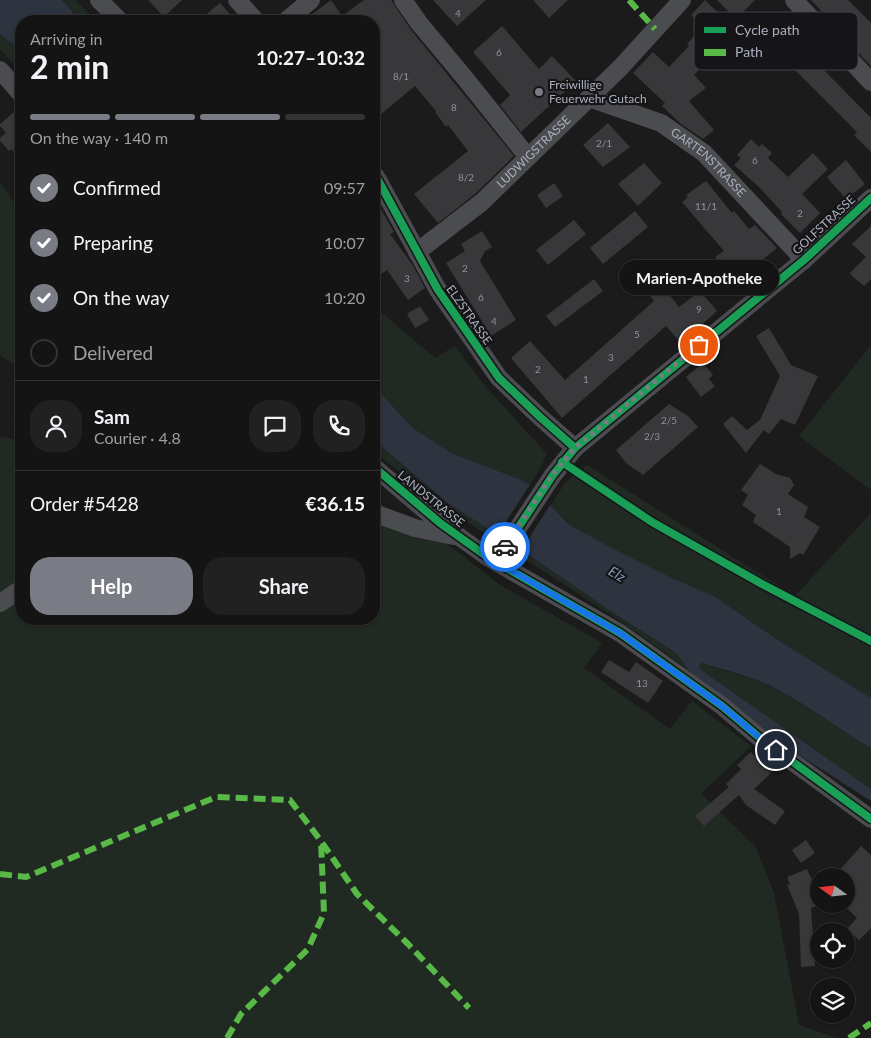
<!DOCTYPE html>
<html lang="en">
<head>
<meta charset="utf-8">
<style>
	:root { --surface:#141415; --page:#212122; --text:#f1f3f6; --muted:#9d9ea0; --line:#333334; --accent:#797b85 }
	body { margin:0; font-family:Lato,sans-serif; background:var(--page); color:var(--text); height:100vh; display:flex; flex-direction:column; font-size:19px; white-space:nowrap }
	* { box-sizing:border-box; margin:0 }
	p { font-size:16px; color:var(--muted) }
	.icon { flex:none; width:28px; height:28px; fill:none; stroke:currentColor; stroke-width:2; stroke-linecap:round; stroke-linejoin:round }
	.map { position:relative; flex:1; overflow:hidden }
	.side { position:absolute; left:15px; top:15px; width:365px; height:610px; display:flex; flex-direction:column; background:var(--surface); border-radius:20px; box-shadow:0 1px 4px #0004,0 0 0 1px var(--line) }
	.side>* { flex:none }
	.needle { width:32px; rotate:285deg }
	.fabs { position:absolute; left:810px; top:868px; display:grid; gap:10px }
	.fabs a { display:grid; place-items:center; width:45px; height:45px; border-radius:50%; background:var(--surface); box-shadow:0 1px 4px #0004,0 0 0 1px var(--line); font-size:25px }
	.pin { position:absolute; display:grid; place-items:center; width:42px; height:42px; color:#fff; margin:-21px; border:2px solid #fff; border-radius:50%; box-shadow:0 1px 5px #0007 }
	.courier { position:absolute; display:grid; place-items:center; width:50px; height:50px; margin:-25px; border:4px solid #1a73e8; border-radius:50%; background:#fff; color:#222; box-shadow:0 1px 6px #0007 }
	.bubble { position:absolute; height:35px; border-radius:18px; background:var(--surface); box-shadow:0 1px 4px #0004,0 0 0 1px var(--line); font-size:16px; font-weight:700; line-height:35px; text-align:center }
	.head em { font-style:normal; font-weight:700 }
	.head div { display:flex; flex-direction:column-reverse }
	.head { display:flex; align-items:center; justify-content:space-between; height:85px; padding:0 15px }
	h1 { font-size:32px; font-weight:700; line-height:38px }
	.bar { display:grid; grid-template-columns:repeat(4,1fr); gap:8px 5px; align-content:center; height:60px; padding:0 15px }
	.bar i { height:6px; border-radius:4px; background:var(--line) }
	.bar .selected { background:var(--accent) }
	.bar p { grid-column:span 4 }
	.line { display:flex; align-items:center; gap:12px; padding:0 15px; border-top:1px solid var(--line) }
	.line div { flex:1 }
	.round { display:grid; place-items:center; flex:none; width:52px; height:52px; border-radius:20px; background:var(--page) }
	ol { padding:0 15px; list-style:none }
	li { display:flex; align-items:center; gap:15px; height:55px }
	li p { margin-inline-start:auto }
	li .icon { padding:5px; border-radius:50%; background:var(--accent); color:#fff; stroke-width:4 }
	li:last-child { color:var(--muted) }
	li i { width:28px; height:28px; border:2px solid var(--line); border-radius:50% }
	.primary-button { display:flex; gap:10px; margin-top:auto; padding:10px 15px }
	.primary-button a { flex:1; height:58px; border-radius:20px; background:var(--accent); color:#fff; font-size:20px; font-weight:700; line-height:58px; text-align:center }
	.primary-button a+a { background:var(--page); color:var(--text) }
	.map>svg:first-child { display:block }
</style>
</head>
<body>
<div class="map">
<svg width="871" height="1038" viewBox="0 0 871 1038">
	<rect width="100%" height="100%" fill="#1b1b1c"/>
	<path fill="#212923" d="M62,0H75L97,21H82Z
		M0,34L21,51V73L1,50L0,51Z
		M0,182L21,213V349L13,364L0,355Z
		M374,306L435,358L455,346L486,387L547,454L541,467L530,485L519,479L451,453L413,428L384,397L374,385Z
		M871,345V490L799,436Z
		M0,437L19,440L21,444V619H374V504L383,506L440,538L500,585L602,643L584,668L670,729L692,701L751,746L701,794L756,847L774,893L799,1025L837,1038H0Z
		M374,440L448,503L497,534L494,539L451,512L374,452Z
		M587,465L795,596L871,513V698L778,640L714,596L674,579L612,548L568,524L551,505L565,483Z
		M521,550L621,618L661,643L677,654L689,671C635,628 575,592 518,555Z
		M700,663L756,680L783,692L849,735L871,748V789L704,672L699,667Z"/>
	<path fill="#2d343f" d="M0,0H62L81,21H21V51L0,34Z
		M374,385L384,397L413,428L451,453L519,479L534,487L568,524L612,548L674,579L714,596L778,640L871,698V748C841,731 814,710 784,693C758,678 728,671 701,663L699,667L704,672L871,789V801L771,737L689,671L677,654L661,643L621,618L521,550L448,503L374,440Z"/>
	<path fill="#1b1b1c" d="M531,483L535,485L552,502L520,552L496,537Z"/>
	<path fill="#38383a" d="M148,0H182L164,17Z
		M331,0L342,16L364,0H391L411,30L514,156L475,194L438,223L414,194L468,151L448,125L446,127L435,112L436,111L415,86L374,120V21H303Z
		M433,0H486L457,26Z
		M533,0H568L549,18Z
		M705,0L718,13L704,27L691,15Z
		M717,0H755L736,19Z
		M811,0H848L871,23V66L833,26L835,25Z
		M220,3L236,21H198Z
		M502,26L539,69L552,56L576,81L521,132L500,105L510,95L473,52Z
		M701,29L721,47L694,75L706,88L689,101L714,130L703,139L681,124L662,106L665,103L633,73L653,52L669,67L689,46L687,44Z
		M791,32L821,64L820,66L871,118V152L854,135L857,132L794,69L798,66L778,44Z
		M21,106V166L12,149L9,151L0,141V138L6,133L0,126V124Z
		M608,123L630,147L603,167L583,145Z
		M751,139L759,147L762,144L772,153L768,158L788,177L813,153L828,169L802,194L820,213L800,233L781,214L782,212L759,187L734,165L741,158L737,155Z
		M846,160L865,184L846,199L827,177Z
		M644,163L662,183L638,206L618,184Z
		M706,181L732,213L734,211L749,229L755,225L777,248L735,282L715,257L724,251L682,202L688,197L686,195Z
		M554,183L563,196L546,208L537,195Z
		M374,197L394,232L390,234L412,264L425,288L408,300L387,270L374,279Z
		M635,211L648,227L603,264L590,248Z
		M574,220L586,234L548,265L536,250Z
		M871,226V279L864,286L852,276L850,273L866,257L852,244Z
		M482,231L492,247L485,251L480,261L516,320L491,336L446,263L465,251L461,244Z
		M655,276L679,307L700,291L717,311L681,343L666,326L562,418L511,358L530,341L565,380L654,301L643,286Z
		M594,279L603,291L555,327L546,316Z
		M420,306L429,320L415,328L407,314Z
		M769,328L791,365L818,376L795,425L781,419L769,434L764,430L746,453L723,424L732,416L747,430L760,420L780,376L756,336Z
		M703,363L713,375L709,379L715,386L701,397L686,377Z
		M669,404L688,416L698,427L643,475L626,463L616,450Z
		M760,464L776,474L790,478L794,485L788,494L808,507L804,517L820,527L803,555L800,553L790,559V547L753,522L756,515L742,505L748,495L741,490Z
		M609,660L629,672L636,662L663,681L648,703L601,672Z
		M751,752L771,773L754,789L785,811L775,825L746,805L739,795L704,826L695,816L729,787L726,784L741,769L737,765Z
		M806,840L815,853L801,863L792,850Z
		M861,846L871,855V930L870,929L859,940L847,929L857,918L846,907V876H842L838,872Z
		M807,869L814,884L819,882V905L811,908L815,966L801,967L799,914L787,885L790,884L787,877Z"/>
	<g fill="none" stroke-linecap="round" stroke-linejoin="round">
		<g stroke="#4b4c4f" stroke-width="18">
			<path d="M99,0L120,21"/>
			<path d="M237,0L256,21"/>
			<path d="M403,0L419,23L464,77L528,157"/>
			<path d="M794,0L871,82"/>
			<path d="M286,21L311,0"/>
			<path d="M0,70L21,94"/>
			<path id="s1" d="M589,98L661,123L704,153L804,260"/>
			<path d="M374,174L378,180L438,290L499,378L540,417L575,448"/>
			<path id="s2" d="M417,252L482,202L620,68L682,0"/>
			<path d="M374,467L440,523L489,558L620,633L722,706L760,738L871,819"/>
			<path d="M374,513L415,528L454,536"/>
			<path d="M493,560L506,546L553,475L575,448L804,260L871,198"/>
			<path d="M0,603L21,589"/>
		</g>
		<path stroke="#58b947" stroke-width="6" stroke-dasharray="12 6" stroke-linecap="butt" d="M629,0L655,29
			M16,416L21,422
			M0,874L26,877L216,797L290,800L321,841L357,894L408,944L469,1008
			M227,1038L241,1014L308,949L324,913L321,841
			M849,1038L871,1023"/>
		<defs>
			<path id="cycleway" d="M374,174L378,180L438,290L499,378L540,417L575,448
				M562,462L652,522L762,584L871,641
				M374,467L440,523L489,558L620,633L722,706L760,738L871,819
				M493,560L506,546L553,475L575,448L804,260L871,198"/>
		</defs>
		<use href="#cycleway" stroke="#151518" stroke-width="11"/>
		<use href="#cycleway" stroke="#1a9f57" stroke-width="8"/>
	</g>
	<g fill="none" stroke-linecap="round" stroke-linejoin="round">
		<path stroke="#797b85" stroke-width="5" stroke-dasharray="0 9" d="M505,547L552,475L575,448L699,345"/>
		<path stroke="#1a73e8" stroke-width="6" d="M505,547L493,560L620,633L722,706L760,738L776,750"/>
	</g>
	<circle fill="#797b85" stroke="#151518" stroke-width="2" cx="539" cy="92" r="5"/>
	<g text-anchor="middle" stroke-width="4.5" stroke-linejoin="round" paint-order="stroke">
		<g font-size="10" fill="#8f919c">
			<text x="458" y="17">4</text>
			<text x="499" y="56">6</text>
			<text x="401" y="80">8/1</text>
			<text x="454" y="111">8</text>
			<text x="604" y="147">2/1</text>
			<text x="755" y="164">6</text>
			<text x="466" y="181">8/2</text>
			<text x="706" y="210">11/1</text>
			<text x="800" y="217">2</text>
			<text x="465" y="272">2</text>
			<text x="407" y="282">3</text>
			<text x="481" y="301">6</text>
			<text x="699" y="313">9</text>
			<text x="494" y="325">4</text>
			<text x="637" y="338">5</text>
			<text x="611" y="361">3</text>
			<text x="538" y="373">2</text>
			<text x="586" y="383">1</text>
			<text x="669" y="424">2/5</text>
			<text x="652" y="440">2/3</text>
			<text x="779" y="515">1</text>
			<text x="642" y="687">13</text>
		</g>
		<g font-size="12" fill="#acafbd" stroke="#151518" text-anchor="start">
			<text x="549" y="89">Freiwillige<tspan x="549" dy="14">Feuerwehr Gutach</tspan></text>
		</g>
		<g font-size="12" fill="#acafbd" stroke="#151518">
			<text dy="4" stroke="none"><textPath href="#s2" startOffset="154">LUDWIGSTRASSE</textPath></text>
			<text dy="4" stroke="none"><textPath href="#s1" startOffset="138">GARTENSTRASSE</textPath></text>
			<text transform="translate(824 225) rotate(-43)" y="4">GOLFSTRASSE</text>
			<text transform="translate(469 315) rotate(55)" y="4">ELZSTRASSE</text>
			<text transform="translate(431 499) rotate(39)" y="4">LANDSTRASSE</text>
		</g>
		<g font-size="14" font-style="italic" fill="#8299b9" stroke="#151518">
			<text transform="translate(617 574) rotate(31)" y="5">Elz</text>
		</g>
	</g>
	<rect x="694" y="12" width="164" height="58" rx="8" fill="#151518" stroke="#42434a" stroke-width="1"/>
	<rect x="704" y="27" width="22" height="6" fill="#1a9f57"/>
	<rect x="704" y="49" width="22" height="7" fill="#58b947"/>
	<g font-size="14" fill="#acafbd">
		<text x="735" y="35">Cycle path</text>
		<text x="735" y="57">Path</text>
	</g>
</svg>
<div class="fabs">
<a><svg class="needle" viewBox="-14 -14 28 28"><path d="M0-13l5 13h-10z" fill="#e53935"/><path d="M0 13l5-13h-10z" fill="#9d9ea0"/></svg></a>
<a><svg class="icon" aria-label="locate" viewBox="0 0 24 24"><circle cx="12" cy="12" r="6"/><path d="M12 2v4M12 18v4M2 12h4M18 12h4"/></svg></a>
<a><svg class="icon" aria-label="layers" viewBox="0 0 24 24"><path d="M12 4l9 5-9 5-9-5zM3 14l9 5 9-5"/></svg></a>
</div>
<div class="pin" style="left:699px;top:345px;background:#ea580c"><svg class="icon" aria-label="bag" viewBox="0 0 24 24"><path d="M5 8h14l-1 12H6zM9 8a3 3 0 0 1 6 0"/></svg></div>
<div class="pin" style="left:776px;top:750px;background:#1f2937"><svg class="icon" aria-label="home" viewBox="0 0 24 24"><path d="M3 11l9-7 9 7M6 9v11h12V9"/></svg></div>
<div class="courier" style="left:505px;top:547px"><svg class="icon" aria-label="car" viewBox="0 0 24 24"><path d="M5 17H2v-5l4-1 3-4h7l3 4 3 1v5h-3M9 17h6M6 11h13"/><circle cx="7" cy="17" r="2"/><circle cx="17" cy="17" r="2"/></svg></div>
<div class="bubble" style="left:619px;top:260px;width:160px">Marien-Apotheke</div>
<section class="side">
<div class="head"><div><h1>2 min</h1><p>Arriving in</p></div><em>10:27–10:32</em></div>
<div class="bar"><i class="selected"></i><i class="selected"></i><i class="selected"></i><i></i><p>On the way · 140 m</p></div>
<ol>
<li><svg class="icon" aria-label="check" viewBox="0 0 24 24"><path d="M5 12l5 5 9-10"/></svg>Confirmed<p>09:57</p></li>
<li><svg class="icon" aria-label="check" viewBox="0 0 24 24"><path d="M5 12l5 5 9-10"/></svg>Preparing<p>10:07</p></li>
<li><svg class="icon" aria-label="check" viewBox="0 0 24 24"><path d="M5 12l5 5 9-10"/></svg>On the way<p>10:20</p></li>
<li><i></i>Delivered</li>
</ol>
<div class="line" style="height:90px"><a class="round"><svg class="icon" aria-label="person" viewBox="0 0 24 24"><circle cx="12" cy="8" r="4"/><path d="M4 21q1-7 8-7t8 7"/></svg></a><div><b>Sam</b><p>Courier · 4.8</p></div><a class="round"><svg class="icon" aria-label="chat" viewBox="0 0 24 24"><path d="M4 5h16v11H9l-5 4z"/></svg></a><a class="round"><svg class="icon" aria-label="phone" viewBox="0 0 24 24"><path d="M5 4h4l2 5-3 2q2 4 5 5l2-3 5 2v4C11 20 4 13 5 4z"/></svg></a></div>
<div class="line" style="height:65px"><div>Order #5428</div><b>€36.15</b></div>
<div class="primary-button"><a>Help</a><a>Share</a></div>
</section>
</div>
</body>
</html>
